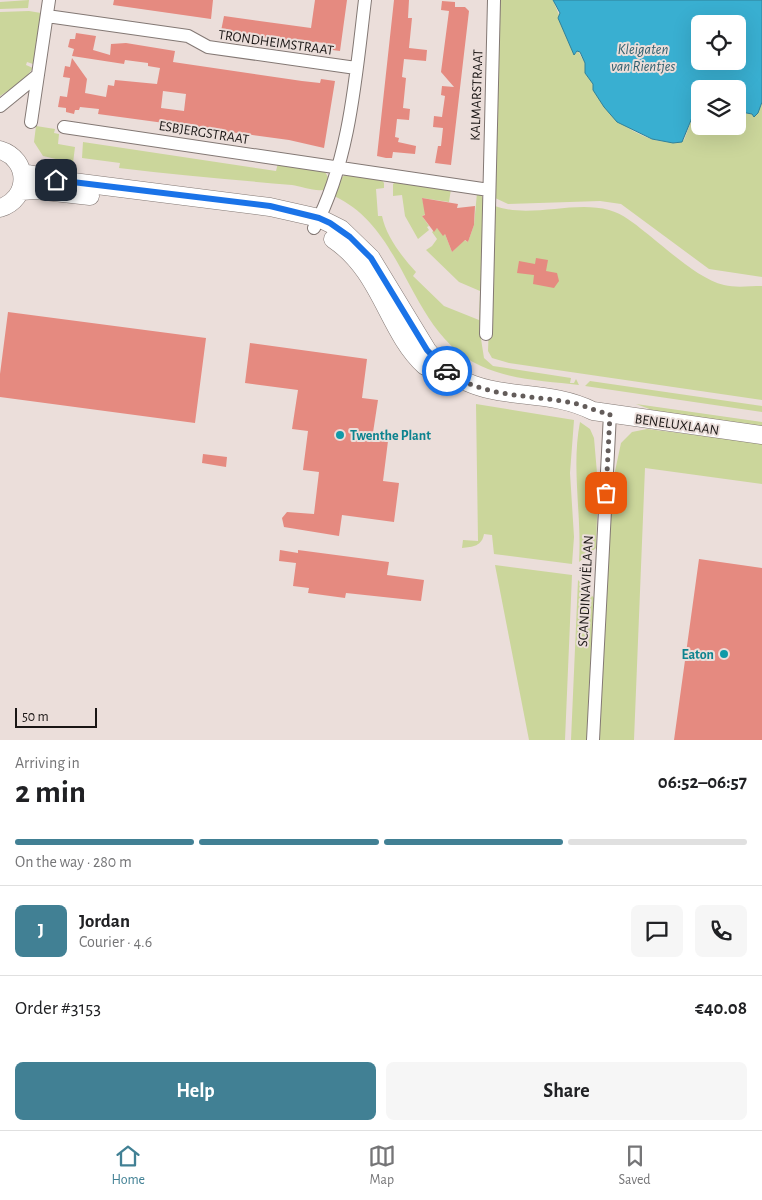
<!DOCTYPE html>
<html lang="en">
<head>
<meta charset="utf-8">
<style>
	:root { --surface:#fff; --page:#f6f6f6; --text:#202124; --muted:#757577; --line:#e0e0e0; --accent:#418094 }
	body { margin:0; font-family:"Alegreya Sans",sans-serif; background:var(--page); color:var(--text); height:100vh; display:flex; flex-direction:column; font-size:19px; white-space:nowrap }
	* { box-sizing:border-box; margin:0 }
	p { font-size:16px; color:var(--muted) }
	.icon { flex:none; width:28px; height:28px; fill:none; stroke:currentColor; stroke-width:2; stroke-linecap:round; stroke-linejoin:round }
	.map { position:relative; height:740px; overflow:hidden }
	.panel { display:flex; flex-direction:column; background:var(--surface); flex:1 }
	.panel>* { flex:none }
	.fabs { position:absolute; left:691px; top:15px; display:grid; gap:10px }
	.fabs a { display:grid; place-items:center; width:55px; height:55px; border-radius:8px; background:var(--surface); box-shadow:0 5px 20px #0002; font-size:25px }
	.scale { position:absolute; left:15px; bottom:12px; width:82px; box-sizing:border-box; padding-left:5px; border:2px solid #1a1615; border-top:0; font-size:14px; line-height:18px; white-space:nowrap; color:#1a1615; -webkit-text-stroke:4px #ebdeda; paint-order:stroke }
	.pin { position:absolute; display:grid; place-items:center; width:42px; height:42px; color:#fff; margin:-21px; border-radius:10px; box-shadow:0 2px 8px #0006 }
	.courier { position:absolute; display:grid; place-items:center; width:50px; height:50px; margin:-25px; border:4px solid #1a73e8; border-radius:50%; background:#fff; color:#222; box-shadow:0 1px 6px #0007 }
	.headline em { font-style:normal; font-weight:600 }
	.headline div { display:flex; flex-direction:column-reverse }
	.headline { display:flex; align-items:center; justify-content:space-between; height:85px; padding:0 15px }
	h1 { font-size:32px; font-weight:600; line-height:38px }
	.bar { display:grid; grid-template-columns:repeat(4,1fr); gap:8px 5px; align-content:center; height:60px; padding:0 15px }
	.bar i { height:6px; border-radius:4px; background:var(--line) }
	.bar .active { background:var(--accent) }
	.bar p { grid-column:span 4 }
	.line { display:flex; align-items:center; gap:12px; padding:0 15px; border-top:1px solid var(--line) }
	.line div { flex:1 }
	.round { display:grid; place-items:center; flex:none; width:52px; height:52px; border-radius:8px; background:var(--page) }
	.action { display:flex; gap:10px; margin-top:auto; padding:10px 15px }
	.action a { flex:1; height:58px; border-radius:8px; background:var(--accent); color:#fff; font-size:20px; font-weight:600; line-height:58px; text-align:center }
	.action a+a { background:var(--page); color:var(--text) }
	.dock { display:flex; justify-content:space-around; align-items:center; height:70px; border-top:1px solid var(--line); background:var(--surface); font-size:14px; color:var(--muted) }
	.dock a { display:grid; justify-items:center; gap:2px }
	.dock .active { color:var(--accent) }
	.map>svg:first-child { display:block }
</style>
</head>
<body>
<div class="map">
<svg width="762" height="740" viewBox="0 0 762 740">
	<rect width="100%" height="100%" fill="#ebdeda"/>
	<path fill="#cbd69b" d="M29,0L28,8L0,9V2Z
		M498,0H553C560,17 567,35 575,54L578,51L585,63V73L593,84C593,89 596,93 599,98C613,124 654,149 684,140L696,108L700,105V126H738V108L742,113L752,114L754,117L762,102V277L709,269L621,204L600,201L508,204L493,197Z
		M29,11L41,13L33,64L27,62L26,65L33,68L23,81L0,96V12Z
		M36,126L55,129L54,133L59,134L58,144L75,147L73,163L43,156L34,142Z
		M83,142L276,171L278,163L325,172L328,177L326,189C318,193 301,186 292,185C234,180 177,175 119,168L120,163L82,158Z
		M346,174L381,179L384,183V188L376,189L378,216H382C386,236 402,257 416,272L413,276L444,306L479,320L480,291L459,282L426,250L432,246L437,239L432,232L437,228L445,234L452,252L464,240L468,242L474,225L477,193L481,194L484,203L481,339L484,358L493,366L571,378L570,383H574L576,379L579,385C547,381 511,380 481,366C407,332 408,230 334,196L341,178Z
		M397,181L451,189L449,202L422,198L426,214L422,216L429,226L427,227L429,230L418,239L405,216L402,195L393,196V184Z
		M495,206C531,219 573,200 609,210C623,214 634,223 645,232C666,248 698,279 724,285C736,288 749,286 762,286V400L509,363L492,358L488,351L489,323L493,320V314L490,313Z
		M590,381L762,406V412L585,386Z
		M476,404L574,420L570,473L574,537L572,564L494,554L492,535L484,534C482,546 473,547 462,548L463,540L478,541Z
		M636,404L762,422V428L660,413Z
		M580,422L590,429L594,438L598,485L596,548L579,562C582,515 571,468 580,422Z
		M647,429L762,443V484L645,468L634,740H599L611,490L621,443L632,432Z
		M495,565L572,575L565,740H529Z
		M578,580L594,598L587,740H571Z"/>
	<path fill="#39afd1" stroke="#308199" fill-rule="evenodd" d="M553,0H762V102L758,113L754,117L752,114L741,112L738,108V89H700V105L696,108L682,142L673,143L652,139L617,122L604,107L593,90V84L585,73V63L580,52L577,51L574,55L558,18L560,13ZM700,24H738V61H700Z"/>
	<path fill="#e58a80" fill-rule="evenodd" d="M114,0H213L211,19L113,5Z
		M315,0H347L340,51L325,49L326,43L303,41V43H294L221,31L224,16L311,28Z
		M394,0H409L408,18H412L409,48L427,50L426,61L404,59L402,77L406,78L403,108L410,109L409,120L397,119L395,137L399,138L398,142L416,146L415,154L393,152L392,158H386L377,156Z
		M442,1L455,2V7H465L469,11L451,165L435,163L438,146H441L443,128L433,127L434,116L442,117L445,96L441,95L442,86L454,87L441,72L449,11L441,10Z
		M76,33L96,36L93,50L110,55L111,44L126,43L175,51L173,62L302,81L320,83L321,79L335,81L324,148L289,140L98,114L99,109L80,107L79,110H75L74,114L66,112V108L58,107L60,96L67,97L70,78L63,77L65,66L70,67L72,58L87,79L85,93L106,97L108,85L114,86L115,80L157,84L160,68L148,66V63L125,60L124,64L72,56L74,49L68,47L70,39H75ZM163,91L186,94L184,111L161,108Z
		M422,198L458,204L457,208L475,206L474,225L468,242L465,240L452,252L445,234L443,236L437,228L434,232L422,216L425,215Z
		M536,258L548,260L546,271L557,273L559,281L554,288L533,284L534,275L517,273L519,261L535,264Z
		M8,312L206,338L195,423L0,397V374Z
		M250,343L367,359L362,398L378,400L372,439L388,441L383,481L399,483L394,522L342,515L339,536L284,527L282,518L287,512L314,514L319,472L303,470L308,431L292,429L298,390L245,383Z
		M203,454L227,457L226,467L202,463Z
		M280,550L298,553V550L389,562L387,575L424,580L421,601L346,593L345,598L308,593L309,588L293,586L296,563L279,561Z
		M699,559L762,568V740H674Z"/>
	<g fill="none" stroke-linecap="round" stroke-linejoin="round">
		<defs>
			<path id="street" d="M47,16L188,36L208,47L356,68
				M0,106L38,75
				M31,122L49,0
				M64,127L489,190
				M314,228C350,161 356,74 365,0
				M486,334L494,0
				M593,740L610,414"/>
			<path id="secondary" d="M0,150C30,159 30,199 0,208
				M23,173L73,182L270,207L319,218L341,229L371,258L427,350C475,411 535,382 593,411L762,435
				M21,191L36,190L90,196
				M333,239C382,272 387,331 425,366"/>
		</defs>
		<use href="#street" stroke="#837874" stroke-width="14"/>
		<use href="#secondary" stroke="#837874" stroke-width="19"/>
		<use href="#street" stroke="#fff" stroke-width="12"/>
		<use href="#secondary" stroke="#fff" stroke-width="18"/>
	</g>
	<g fill="none" stroke-linecap="round" stroke-linejoin="round">
		<path stroke="#635c5a" stroke-width="5" stroke-dasharray="0 9" d="M447,371C483,399 534,394 577,404C588,407 598,412 610,414L606,493"/>
		<path stroke="#1a73e8" stroke-width="6" d="M56,180L270,206L319,218L330,223L350,237L371,258L427,350L447,371"/>
	</g>
	<g fill="#0f9aa8" stroke="#ebdeda" stroke-width="2">
		<circle cx="340" cy="435" r="5"/>
		<circle cx="724" cy="654" r="5"/>
	</g>
	<g text-anchor="middle" stroke-width="4" stroke-linejoin="round" paint-order="stroke">
		<g font-size="14" fill="#1a1615" stroke="#ebdeda">
			<text transform="translate(276 42) rotate(8)" y="5">TRONDHEIMSTRAAT</text>
			<text transform="translate(476 95) rotate(-88)" y="5">KALMARSTRAAT</text>
			<text transform="translate(204 132) rotate(9)" y="5">ESBJERGSTRAAT</text>
			<text transform="translate(677 424) rotate(8)" y="5">BENELUXLAAN</text>
			<text transform="translate(585 591) rotate(-87)" y="5">SCANDINAVIËLAAN</text>
		</g>
		<g font-size="14" font-weight="bold" fill="#0d838f" stroke="#ebdeda" text-anchor="start">
			<text x="350" y="440">Twenthe Plant</text>
			<text x="714" y="659" text-anchor="end">Eaton</text>
		</g>
		<g font-size="15" font-style="italic" fill="#305f6e" stroke="#ebdeda">
			<text x="643" y="54">Kleigaten<tspan x="643" dy="17">van Rientjes</tspan></text>
		</g>
	</g>
</svg>
<div class="fabs">
<a><svg class="icon" aria-label="locate" viewBox="0 0 24 24"><circle cx="12" cy="12" r="6"/><path d="M12 2v4M12 18v4M2 12h4M18 12h4"/></svg></a>
<a><svg class="icon" aria-label="layers" viewBox="0 0 24 24"><path d="M12 4l9 5-9 5-9-5zM3 14l9 5 9-5"/></svg></a>
</div>
<div class="scale">50 m</div>
<div class="pin" style="left:606px;top:493px;background:#ea580c"><svg class="icon" aria-label="bag" viewBox="0 0 24 24"><path d="M5 8h14l-1 12H6zM9 8a3 3 0 0 1 6 0"/></svg></div>
<div class="pin" style="left:56px;top:180px;background:#1f2937"><svg class="icon" aria-label="home" viewBox="0 0 24 24"><path d="M3 11l9-7 9 7M6 9v11h12V9"/></svg></div>
<div class="courier" style="left:447px;top:371px"><svg class="icon" aria-label="car" viewBox="0 0 24 24"><path d="M5 17H2v-5l4-1 3-4h7l3 4 3 1v5h-3M9 17h6M6 11h13"/><circle cx="7" cy="17" r="2"/><circle cx="17" cy="17" r="2"/></svg></div>
</div>
<section class="panel">
<div class="headline"><div><h1>2 min</h1><p>Arriving in</p></div><em>06:52–06:57</em></div>
<div class="bar"><i class="active"></i><i class="active"></i><i class="active"></i><i></i><p>On the way · 280 m</p></div>
<div class="line" style="height:90px"><b class="round" style="background:var(--accent);color:#fff">J</b><div><b>Jordan</b><p>Courier · 4.6</p></div><a class="round"><svg class="icon" aria-label="chat" viewBox="0 0 24 24"><path d="M4 5h16v11H9l-5 4z"/></svg></a><a class="round"><svg class="icon" aria-label="phone" viewBox="0 0 24 24"><path d="M5 4h4l2 5-3 2q2 4 5 5l2-3 5 2v4C11 20 4 13 5 4z"/></svg></a></div>
<div class="line" style="height:65px"><div>Order #3153</div><b>€40.08</b></div>
<div class="action"><a>Help</a><a>Share</a></div>
</section>
<nav class="dock">
<a class="active"><svg class="icon" aria-label="home" viewBox="0 0 24 24"><path d="M3 11l9-7 9 7M6 9v11h12V9"/></svg>Home</a>
<a><svg class="icon" aria-label="map" viewBox="0 0 24 24"><path d="M3 6l6-2 6 2 6-2v14l-6 2-6-2-6 2zM9 4v14M15 6v14"/></svg>Map</a>
<a><svg class="icon" aria-label="saved" viewBox="0 0 24 24"><path d="M7 4h10v16l-5-4-5 4z"/></svg>Saved</a>
</nav>
</body>
</html>
